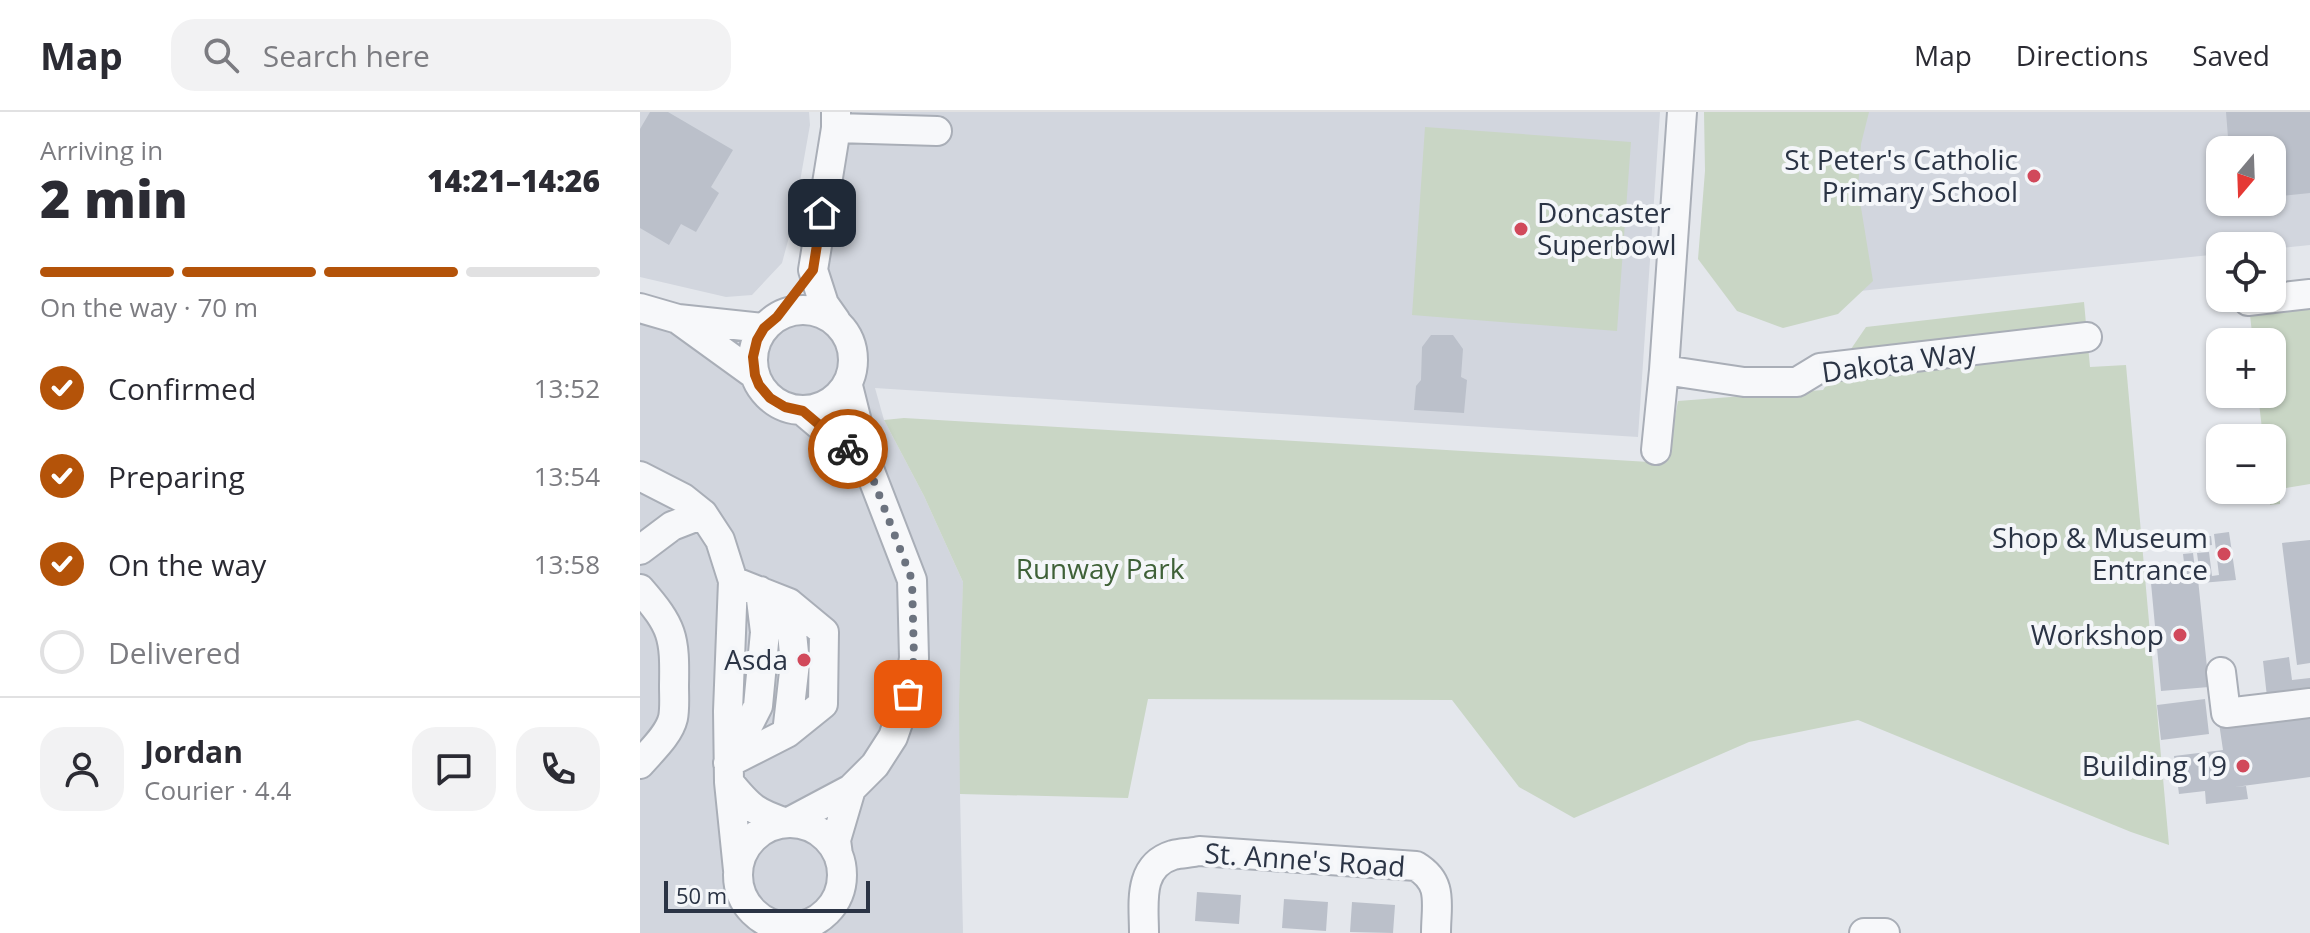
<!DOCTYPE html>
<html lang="en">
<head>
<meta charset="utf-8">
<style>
	:root { --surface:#fff; --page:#f2f2f3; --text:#2b2b33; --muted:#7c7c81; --line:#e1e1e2; --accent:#b45309 }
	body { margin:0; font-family:"Open Sans",sans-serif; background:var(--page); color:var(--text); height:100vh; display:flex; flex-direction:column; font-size:30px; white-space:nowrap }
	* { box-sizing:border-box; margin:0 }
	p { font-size:26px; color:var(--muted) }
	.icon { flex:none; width:44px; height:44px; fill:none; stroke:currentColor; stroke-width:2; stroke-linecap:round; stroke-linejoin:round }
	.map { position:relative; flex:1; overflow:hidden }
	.side { display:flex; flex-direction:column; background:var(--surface); width:640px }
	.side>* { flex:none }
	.needle { width:52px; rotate:199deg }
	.buttons { position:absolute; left:1566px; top:24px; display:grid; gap:16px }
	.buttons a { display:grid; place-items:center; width:80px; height:80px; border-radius:16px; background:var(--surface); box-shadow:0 2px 6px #0004; font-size:40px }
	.scale { position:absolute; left:24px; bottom:20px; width:206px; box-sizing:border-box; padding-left:8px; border:4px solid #2b3445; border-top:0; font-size:22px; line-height:28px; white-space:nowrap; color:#2b3445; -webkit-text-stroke:6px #f4f6f9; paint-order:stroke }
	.pin { position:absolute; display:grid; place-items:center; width:68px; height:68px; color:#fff; margin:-34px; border-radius:16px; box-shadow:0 4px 12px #0006 }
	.courier { position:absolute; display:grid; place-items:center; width:80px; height:80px; margin:-40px; border:6px solid #b45309; border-radius:50%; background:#fff; color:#222; box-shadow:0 2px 10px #0007 }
	.headline em { font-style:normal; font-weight:800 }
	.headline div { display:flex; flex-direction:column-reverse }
	.headline { display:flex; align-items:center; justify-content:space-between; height:136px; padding:0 40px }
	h1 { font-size:52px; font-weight:800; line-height:60px }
	.bar { display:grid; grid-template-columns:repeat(4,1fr); gap:12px 8px; align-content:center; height:96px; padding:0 40px }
	.bar i { height:10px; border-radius:6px; background:var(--line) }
	.bar .selected { background:var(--accent) }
	.bar p { grid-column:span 4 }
	.line { display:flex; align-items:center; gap:20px; padding:0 40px; border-top:2px solid var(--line) }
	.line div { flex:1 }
	.round { display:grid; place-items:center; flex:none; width:84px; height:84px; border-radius:24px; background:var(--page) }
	ol { padding:0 40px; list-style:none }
	li { display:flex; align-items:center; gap:24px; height:88px }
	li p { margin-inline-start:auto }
	li .icon { padding:8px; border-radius:50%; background:var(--accent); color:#fff; stroke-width:4 }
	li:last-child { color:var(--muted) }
	li i { width:44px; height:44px; border:4px solid var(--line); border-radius:50% }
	header { display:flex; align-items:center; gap:48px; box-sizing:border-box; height:112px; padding:0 40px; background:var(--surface); border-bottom:2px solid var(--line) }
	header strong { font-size:38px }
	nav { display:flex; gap:44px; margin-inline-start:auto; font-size:28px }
	.search { width:560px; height:72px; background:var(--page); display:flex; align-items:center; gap:20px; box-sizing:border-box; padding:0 28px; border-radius:24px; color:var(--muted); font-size:30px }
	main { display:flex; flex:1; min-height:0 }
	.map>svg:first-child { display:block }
</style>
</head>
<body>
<header>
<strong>Map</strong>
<div class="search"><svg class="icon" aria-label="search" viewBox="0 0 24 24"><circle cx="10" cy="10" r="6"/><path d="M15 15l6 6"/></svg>Search here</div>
<nav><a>Map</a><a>Directions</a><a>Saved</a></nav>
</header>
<main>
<section class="side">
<div class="headline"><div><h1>2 min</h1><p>Arriving in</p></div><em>14:21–14:26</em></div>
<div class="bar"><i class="selected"></i><i class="selected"></i><i class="selected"></i><i></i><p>On the way · 70 m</p></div>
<ol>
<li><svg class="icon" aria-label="check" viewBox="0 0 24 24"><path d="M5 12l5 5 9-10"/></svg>Confirmed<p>13:52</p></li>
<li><svg class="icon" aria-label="check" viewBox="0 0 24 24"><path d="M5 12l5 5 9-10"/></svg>Preparing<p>13:54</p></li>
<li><svg class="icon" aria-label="check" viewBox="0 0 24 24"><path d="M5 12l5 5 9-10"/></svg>On the way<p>13:58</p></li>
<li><i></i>Delivered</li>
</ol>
<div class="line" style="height:144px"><a class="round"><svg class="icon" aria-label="person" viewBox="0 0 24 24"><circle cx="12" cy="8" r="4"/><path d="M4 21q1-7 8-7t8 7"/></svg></a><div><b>Jordan</b><p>Courier · 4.4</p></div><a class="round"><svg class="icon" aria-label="chat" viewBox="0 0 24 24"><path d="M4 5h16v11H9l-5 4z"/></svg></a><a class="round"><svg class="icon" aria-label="phone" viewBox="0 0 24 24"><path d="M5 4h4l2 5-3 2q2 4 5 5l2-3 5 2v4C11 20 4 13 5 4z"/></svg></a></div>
</section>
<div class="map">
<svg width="1670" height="821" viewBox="0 0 1670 821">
	<rect width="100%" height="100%" fill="#e4e7ec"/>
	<path fill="#d2d6de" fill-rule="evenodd" d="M0,0H169L170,13L152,114L142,151L112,183L86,185L0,165Z
		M196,0H1020L998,325L235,276L244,308L284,384L323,470L320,682L323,821H0V196L124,216L149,201H180Z
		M1202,0H1670V133L1632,137V134H1580V142L1220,179ZM1580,38H1632V90H1580Z"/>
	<path fill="#c9d6c5" d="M1064,0H1229L1221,32L1218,77L1233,169L1198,202L1143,216L1097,199L1058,147L1065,59Z
		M785,15L991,30L977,219L772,203Z
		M1670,187V372L1640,377V392L1630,393L1629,378H1632V326H1623L1618,282H1632V230H1613L1609,194Z
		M1444,190L1450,255L1486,253L1529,733L1491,720L1218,608L1109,630L934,706L879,675L812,588L508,587L488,686L320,682L319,593L323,470L284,384L244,308L264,306L1026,351L1038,289L1183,278L1226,215Z"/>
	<path fill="#bbc0ca" d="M10,0H28L93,38L71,75L79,81L56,120L41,112L29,133L0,116V17Z
		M1586,0H1670V81L1632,85V38H1589Z
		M791,223H813L823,237L821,265L827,268L824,301L774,298L776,274L781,268L782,235Z
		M1589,420L1596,468L1561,471L1557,441L1569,440L1572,464L1579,463L1574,422Z
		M1547,421L1548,431L1517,435L1516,424Z
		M1571,424L1572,433L1555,435V426Z
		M1670,428V551L1657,553L1642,431Z
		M1553,441L1556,465L1546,467L1543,442Z
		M1558,467L1569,575L1521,579L1511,471Z
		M1649,545L1652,568L1670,566V579L1627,585L1623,549Z
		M1565,587L1569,622L1521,628L1517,593Z
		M1670,599V665L1595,675L1606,674L1608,687L1566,692L1565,679L1539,682L1534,644L1583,638L1579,611Z
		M557,780L601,783L599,812L555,809Z
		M644,787L688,790L686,819L642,816Z
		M712,790L755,793L753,821L710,820Z"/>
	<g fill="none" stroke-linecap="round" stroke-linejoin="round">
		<defs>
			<path id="minor" d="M196,16L297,19
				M1608,189L1670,182
				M0,196L38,207L124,216
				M113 248a50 50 0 1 1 100 0a50 50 0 1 1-100 0Z
				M39,208L115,263
				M196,209L184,192L173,158L196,16V0
				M1024,258L1104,270H1157L1180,256L1447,225
				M208,274L228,354L272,468L274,546L268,582L253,625L235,653L211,677
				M163,299L228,354
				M1016,338L1024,258L1042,0
				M0,364L43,386L63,402L80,428L93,469L88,599L89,670
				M0,438L32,414L63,402
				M0,477C33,515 35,524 34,574C34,584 35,596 33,606C29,623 11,639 0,652
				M1581,560L1586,601L1670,591
				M147,621L155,551L149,491
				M91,647L118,594L125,520L120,479
				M88,651L147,621L183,592L184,520L149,491L93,469
				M98 763a52 52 0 1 1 104 0a52 52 0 1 1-104 0Z
				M98,758L89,670C110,696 116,701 147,711L211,677L196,728L198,743
				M504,821C504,792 497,754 533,743C541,741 551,741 559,739L776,754C804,771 796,792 796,821
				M1224,821H1245"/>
		</defs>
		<use href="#minor" stroke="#a9aeb7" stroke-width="32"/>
		<use href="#minor" stroke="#f7f8fa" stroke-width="28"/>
	</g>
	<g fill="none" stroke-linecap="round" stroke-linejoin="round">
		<path stroke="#6c737f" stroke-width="8" stroke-dasharray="0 14.4" d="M208,337L228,354L272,468L274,546L268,582"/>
		<path stroke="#b45309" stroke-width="10" d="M182,101L173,158L137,205L124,216L117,228L113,245L115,263L119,273L130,286L145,295L163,299L208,337"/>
	</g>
	<g fill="#d1495b" stroke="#f4f6f9" stroke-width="3">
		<circle cx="1394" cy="64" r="8"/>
		<circle cx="881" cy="117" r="8"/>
		<circle cx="1584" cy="442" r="8"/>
		<circle cx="1540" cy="523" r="8"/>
		<circle cx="164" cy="548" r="8"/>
		<circle cx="1603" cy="654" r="8"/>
	</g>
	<g text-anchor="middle" stroke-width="8" stroke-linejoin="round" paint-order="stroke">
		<g font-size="28" fill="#2b3445" stroke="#f4f6f9" text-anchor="end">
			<text x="1378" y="58">St Peter's Catholic<tspan x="1378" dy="32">Primary School</tspan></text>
			<text x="897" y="111" text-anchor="start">Doncaster<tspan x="897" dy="32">Superbowl</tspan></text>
			<text x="1568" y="436">Shop &amp; Museum<tspan x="1568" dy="32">Entrance</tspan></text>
			<text x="1524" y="533">Workshop</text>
			<text x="148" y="558">Asda</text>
			<text x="1587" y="664">Building 19</text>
		</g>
		<g font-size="28" fill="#2b3445" stroke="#f4f6f9">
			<text transform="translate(1259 250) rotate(-8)" y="10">Dakota Way</text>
			<text transform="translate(665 748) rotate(4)" y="10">St. Anne's Road</text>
		</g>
		<g font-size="28" fill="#3f6138" stroke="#f4f6f9">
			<text x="460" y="467">Runway Park</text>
		</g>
	</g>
</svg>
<div class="buttons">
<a><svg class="needle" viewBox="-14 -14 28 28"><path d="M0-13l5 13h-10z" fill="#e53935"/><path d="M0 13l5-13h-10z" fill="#7c7c81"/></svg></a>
<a><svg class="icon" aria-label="locate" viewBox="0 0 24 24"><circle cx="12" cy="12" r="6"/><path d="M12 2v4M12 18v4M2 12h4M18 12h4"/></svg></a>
<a>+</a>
<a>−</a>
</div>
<div class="scale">50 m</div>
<div class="pin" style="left:268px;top:582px;background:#ea580c"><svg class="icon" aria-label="bag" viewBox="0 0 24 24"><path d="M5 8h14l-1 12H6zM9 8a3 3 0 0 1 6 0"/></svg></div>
<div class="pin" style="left:182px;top:101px;background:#1f2937"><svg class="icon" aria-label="home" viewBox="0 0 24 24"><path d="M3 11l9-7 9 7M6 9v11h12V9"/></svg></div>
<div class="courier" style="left:208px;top:337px"><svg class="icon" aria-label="bike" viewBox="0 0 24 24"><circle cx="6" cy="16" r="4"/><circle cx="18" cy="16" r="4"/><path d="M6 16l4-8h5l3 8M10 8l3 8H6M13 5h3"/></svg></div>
</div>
</main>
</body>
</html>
